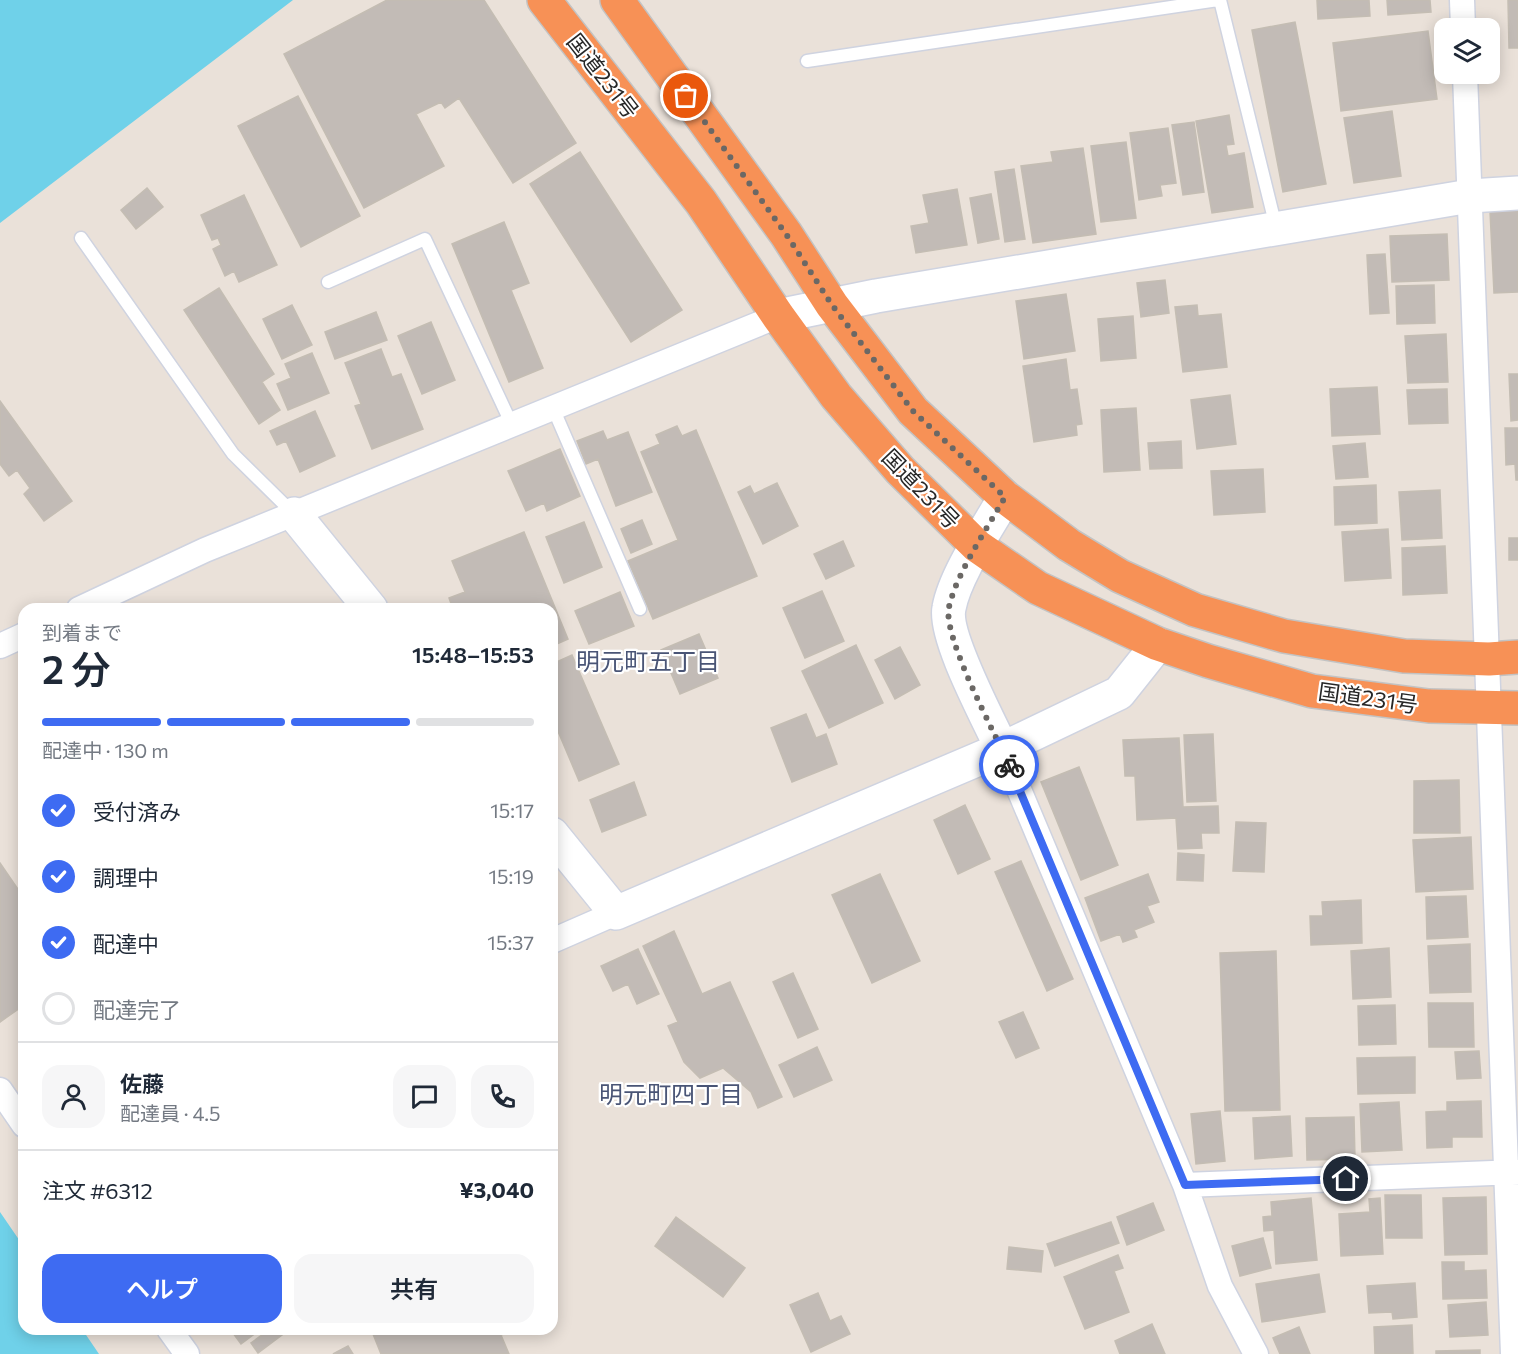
<!DOCTYPE html>
<html lang="ja">
<head>
<meta charset="utf-8">
<style>
	:root { --surface:#fff; --page:#f6f6f7; --text:#1f2937; --muted:#747a83; --line:#e0e1e3; --accent:#3e6bf2 }
	body { margin:0; font-family:Commissioner,"Noto Sans JP",sans-serif; background:var(--page); color:var(--text); height:100vh; display:flex; flex-direction:column; font-size:22px; white-space:nowrap }
	* { box-sizing:border-box; margin:0 }
	p { font-size:20px; color:var(--muted) }
	.icon { flex:none; width:33px; height:33px; fill:none; stroke:currentColor; stroke-width:2; stroke-linecap:round; stroke-linejoin:round }
	.map { position:relative; flex:1; overflow:hidden }
	.details { position:absolute; left:18px; top:603px; width:540px; height:732px; display:flex; flex-direction:column; background:var(--surface); border-radius:18px; box-shadow:0 3px 15px #0003 }
	.details>* { flex:none }
	.fabs { position:absolute; left:1434px; top:18px; display:grid; gap:12px }
	.fabs a { display:grid; place-items:center; width:66px; height:66px; border-radius:12px; background:var(--surface); box-shadow:0 3px 15px #0003; font-size:30px }
	.pin { position:absolute; display:grid; place-items:center; width:51px; height:51px; color:#fff; margin:-26px; border:3px solid #fff; border-radius:50%; box-shadow:0 2px 6px #0007 }
	.courier { position:absolute; display:grid; place-items:center; width:60px; height:60px; margin:-30px; border:4px solid #3e6bf2; border-radius:50%; background:#fff; color:#222; box-shadow:0 2px 8px #0007 }
	.headline em { font-style:normal; font-weight:600 }
	.headline div { display:flex; flex-direction:column-reverse }
	.headline { display:flex; align-items:center; justify-content:space-between; height:102px; padding:0 24px }
	h1 { font-size:39px; font-weight:600; line-height:45px }
	.bar { display:grid; grid-template-columns:repeat(4,1fr); gap:9px 6px; align-content:center; height:72px; padding:0 24px }
	.bar i { height:8px; border-radius:4px; background:var(--line) }
	.bar .current { background:var(--accent) }
	.bar p { grid-column:span 4 }
	.line { display:flex; align-items:center; gap:15px; padding:0 24px; border-top:2px solid var(--line) }
	.line div { flex:1 }
	.round { display:grid; place-items:center; flex:none; width:63px; height:63px; border-radius:18px; background:var(--page) }
	ol { padding:0 24px; list-style:none }
	li { display:flex; align-items:center; gap:18px; height:66px }
	li p { margin-inline-start:auto }
	li .icon { padding:6px; border-radius:50%; background:var(--accent); color:#fff; stroke-width:4 }
	li:last-child { color:var(--muted) }
	li i { width:33px; height:33px; border:3px solid var(--line); border-radius:50% }
	.primary-button { display:flex; gap:12px; margin-top:auto; padding:12px 24px }
	.primary-button a { flex:1; height:69px; border-radius:18px; background:var(--accent); color:#fff; font-size:24px; font-weight:600; line-height:69px; text-align:center }
	.primary-button a+a { background:var(--page); color:var(--text) }
	.map>svg:first-child { display:block }
</style>
</head>
<body>
<div class="map">
<svg width="1518" height="1354" viewBox="0 0 1518 1354">
	<rect width="100%" height="100%" fill="#eae1d9"/>
	<path fill="#6fd1e9" d="M0,0H293L0,223Z
		M0,1212L24,1247V1329H82L99,1354H0Z"/>
	<path fill="#c2bbb6" stroke="#c4bdb3" stroke-width="1.5" d="M387,0H484L576,143L513,183L459,98L445,108L441,102L416,114L444,166L364,208L284,54Z
		M1317,0H1369L1370,16L1318,19Z
		M1387,0H1430L1431,12L1388,15Z
		M1508,0H1518V48H1509Z
		M1295,22L1326,184L1283,192L1252,30Z
		M1428,31L1437,99L1341,111L1333,43Z
		M298,96L360,216L301,247L238,126Z
		M1392,111L1401,176L1354,183L1344,118Z
		M1229,115L1234,144L1226,145L1228,156L1244,153L1253,207L1212,213L1196,121Z
		M1194,122L1204,192L1183,195L1172,125Z
		M1168,128L1176,183L1160,185L1162,196L1139,200L1130,133Z
		M1126,142L1136,218L1101,222L1091,146Z
		M1083,148L1096,234L1033,243L1021,166L1053,162L1051,152Z
		M580,152L682,310L631,342L530,184Z
		M1014,169L1025,239L1005,242L995,172Z
		M147,188L163,207L136,229L121,210Z
		M957,189L967,245L916,253L911,226L929,223L923,195Z
		M991,194L999,239L978,243L970,198Z
		M244,195L277,265L239,282L234,271L225,276L213,249L221,245L218,238L212,240L201,215Z
		M1518,210V292L1494,293L1490,211Z
		M504,222L529,283L511,290L543,368L509,382L452,244Z
		M1447,234L1449,280L1392,282L1390,236Z
		M1385,254L1389,313L1370,314L1367,255Z
		M1165,280L1169,313L1141,317L1137,283Z
		M1434,285L1435,323L1397,324L1396,286Z
		M219,288L274,374L262,382L280,410L259,424L184,310Z
		M1066,294L1075,351L1024,359L1016,301Z
		M292,305L312,345L282,359L263,319Z
		M1197,305L1198,316L1221,314L1227,367L1183,372L1175,307Z
		M376,312L387,340L335,359L325,332Z
		M1133,316L1136,358L1101,361L1098,319Z
		M431,322L455,380L422,394L398,336Z
		M1446,334L1448,382L1408,383L1405,336Z
		M381,349L392,377L401,374L423,429L372,449L355,406L361,404L345,363Z
		M312,353L329,393L288,410L277,384L291,378L285,364Z
		M1066,359L1070,390L1077,389L1082,424L1076,425L1077,435L1034,442L1023,366Z
		M1509,374H1518V420L1511,421Z
		M1377,387L1380,434L1332,436L1330,389Z
		M1447,389L1448,423L1409,424L1407,390Z
		M1230,395L1236,444L1197,449L1191,400Z
		M0,401L72,501L44,521L24,494L30,488L17,470L9,476L0,464Z
		M1136,408L1140,470L1104,472L1101,410Z
		M315,411L335,456L300,472L286,441L277,445L270,431Z
		M677,426L682,436L696,430L757,576L653,619L628,561L678,540L641,452L660,444L656,435Z
		M1505,428H1518V480H1516L1515,464L1506,465Z
		M603,431L607,440L628,432L652,492L616,506L598,459L586,464L577,441Z
		M1181,441L1182,468L1150,469L1148,443Z
		M1365,443L1368,477L1336,479L1333,446Z
		M560,449L580,496L547,511L544,503L526,511L508,471Z
		M1263,469L1265,512L1214,515L1211,471Z
		M777,483L798,526L763,544L738,492L750,486L754,494Z
		M1376,485L1377,523L1335,525L1334,487Z
		M1440,490L1442,538L1402,540L1399,492Z
		M642,520L652,544L631,553L621,529Z
		M584,522L602,567L564,583L546,537Z
		M1388,529L1391,578L1345,581L1342,532Z
		M524,532L568,639L552,646V609H453L449,598L465,592L452,561Z
		M1509,538H1518V560H1509Z
		M843,541L854,566L826,579L814,554Z
		M1445,546L1447,593L1403,595L1402,548Z
		M822,591L844,641L805,658L783,608Z
		M620,592L634,626L589,644L575,611Z
		M699,634L718,678L680,694L661,650Z
		M856,645L883,703L829,728L802,671Z
		M900,647L920,685L895,699L875,660Z
		M572,655L619,764L579,781L552,717V664Z
		M806,714L816,738L826,734L837,764L792,782L771,728Z
		M1213,734L1216,801L1187,802L1184,735Z
		M1179,738L1183,807L1218,806L1219,833H1201L1202,848L1178,849L1176,818L1137,820L1135,776H1125L1123,740Z
		M1079,767L1118,865L1081,880L1041,782Z
		M1459,780L1460,833H1414V781Z
		M634,782L646,815L602,832L590,800Z
		M965,805L990,859L958,874L934,820Z
		M1236,822L1266,823L1264,872L1233,871Z
		M1471,837L1473,889L1416,892L1413,840Z
		M1178,853L1204,855L1203,881L1177,880Z
		M1021,861L1073,979L1047,991L995,872Z
		M0,863L24,898V1005L0,1022Z
		M880,874L920,961L872,983L832,895Z
		M1148,874L1159,902L1147,906L1154,922L1134,930L1137,937L1123,942L1120,934L1101,941L1085,898Z
		M1466,896L1468,937L1427,939L1426,897Z
		M1361,900L1362,943L1311,945L1310,916H1323L1322,902Z
		M674,931L702,994L730,982L782,1097L758,1108L751,1092L723,1068L700,1078L684,1062L668,1026L678,1022L643,946Z
		M1470,944L1471,992L1430,993L1428,946Z
		M1389,948L1391,997L1353,999L1351,951Z
		M638,949L659,994L637,1004L628,984L613,991L601,966Z
		M1276,951L1280,1110L1225,1111L1220,953Z
		M793,973L818,1029L798,1038L773,982Z
		M1428,1003H1473L1474,1047H1429Z
		M1395,1005L1396,1044L1359,1045L1358,1006Z
		M1023,1012L1039,1048L1016,1058L999,1022Z
		M817,1047L832,1080L794,1097L779,1065Z
		M1479,1051L1481,1078L1457,1079L1455,1052Z
		M1415,1057V1093L1358,1094L1357,1058Z
		M1481,1101L1482,1137H1452V1147L1427,1148L1426,1112L1447,1111V1102Z
		M1399,1102L1402,1150L1362,1152L1360,1104Z
		M1220,1111L1225,1161L1196,1164L1191,1114Z
		M1290,1116L1292,1156L1255,1159L1253,1118Z
		M1354,1117L1355,1159L1307,1160L1306,1118Z
		M1385,1195H1421L1422,1238H1386Z
		M1486,1197L1487,1254L1445,1255L1443,1198Z
		M1311,1198L1317,1260L1276,1264L1274,1230L1264,1231L1263,1217L1272,1216L1271,1202Z
		M1380,1198L1383,1254L1341,1256L1339,1214L1370,1212L1369,1199Z
		M1153,1203L1164,1230L1127,1245L1117,1217Z
		M676,1217L745,1268L723,1297L655,1246Z
		M1111,1222L1119,1243L1055,1266L1047,1244Z
		M1263,1238L1271,1268L1240,1276L1232,1246Z
		M1009,1247L1043,1251L1041,1272L1007,1269Z
		M1118,1255L1123,1268L1114,1271L1129,1312L1085,1329L1064,1277Z
		M1442,1262H1464V1271L1486,1270L1487,1298L1443,1299Z
		M1319,1274L1325,1312L1262,1322L1256,1284Z
		M1415,1283L1417,1317L1393,1319L1392,1312L1369,1313L1367,1286Z
		M818,1293L830,1321L841,1316L850,1334L811,1352L790,1305Z
		M1486,1302L1488,1335L1450,1337L1448,1305Z
		M1152,1324L1165,1354H1120L1115,1341Z
		M1412,1325L1413,1354H1375L1374,1327Z
		M1299,1327L1310,1354H1280L1273,1338Z
		M230,1329H261L241,1344Z
		M270,1329H290L258,1353L251,1343Z
		M371,1329H515L501,1335L509,1354H381Z
		M348,1346L353,1354H333Z
		M1480,1350V1354H1436V1351Z"/>
	<g fill="none" stroke-linecap="round" stroke-linejoin="round">
		<defs>
			<path id="lane" d="M1220,0L1276,227
				M807,61L1218,0
				M81,238L233,454L294,514
				M328,282L425,239L512,425
				M553,408L640,609"/>
			<path id="street" d="M1462,0L1463,28
				M1465,74L1513,1354
				M79,609L205,550L778,316
				M0,646L24,635
				M1002,749L1185,1185L1220,1286L1256,1354
				M552,941L616,913
				M0,1090L24,1125
				M1185,1185L1518,1172
				M169,1329L187,1354"/>
			<path id="secondary" d="M778,316L876,296L1470,196L1518,193
				M294,514L371,609
				M1002,749C989,720 943,636 949,608C955,575 988,527 1005,497
				M552,834L616,913L1002,749L1119,693L1158,644"/>
			<path id="highway" d="M544,0L701,202L778,316L836,396L900,470L977,546L1038,588L1158,644L1208,661L1312,691L1429,706L1518,708
				M617,0L786,234L832,305L913,411L1005,497L1069,545L1120,576L1195,610L1284,636L1404,656L1489,659L1518,657"/>
		</defs>
		<use href="#lane" stroke="#cfd3e0" stroke-width="15"/>
		<use href="#street" stroke="#cfd3e0" stroke-width="27"/>
		<use href="#secondary" stroke="#cfd3e0" stroke-width="36"/>
		<use href="#highway" stroke="#c3c3c3" stroke-width="36"/>
		<use href="#lane" stroke="#fff" stroke-width="12"/>
		<use href="#street" stroke="#fff" stroke-width="24"/>
		<use href="#secondary" stroke="#fff" stroke-width="33"/>
		<use href="#highway" stroke="#f79156" stroke-width="33"/>
	</g>
	<g fill="none" stroke-linecap="round" stroke-linejoin="round">
		<path stroke="#6b6865" stroke-width="6" stroke-dasharray="0 10.8" d="M686,96L786,234L832,305L913,411L1005,497C987,529 957,572 949,607C942,636 995,733 1009,765"/>
		<path stroke="#3e6bf2" stroke-width="8" d="M1009,765L1185,1185L1346,1179"/>
	</g>
	<g text-anchor="middle" stroke-width="4.5" stroke-linejoin="round" paint-order="stroke">
		<g font-size="22" fill="#272727" stroke="#fff">
			<text transform="translate(603 76) rotate(52)" y="8">国道231号</text>
			<text transform="translate(921 489) rotate(46)" y="8">国道231号</text>
			<text transform="translate(1368 698) rotate(8)" y="8">国道231号</text>
		</g>
		<g font-size="24" fill="#4a5576" stroke="#fff">
			<text x="648" y="670">明元町五丁目</text>
			<text x="671" y="1103">明元町四丁目</text>
		</g>
	</g>
</svg>
<div class="fabs">
<a><svg class="icon" aria-label="layers" viewBox="0 0 24 24"><path d="M12 4l9 5-9 5-9-5zM3 14l9 5 9-5"/></svg></a>
</div>
<div class="pin" style="left:686px;top:96px;background:#ea580c"><svg class="icon" aria-label="bag" viewBox="0 0 24 24"><path d="M5 8h14l-1 12H6zM9 8a3 3 0 0 1 6 0"/></svg></div>
<div class="pin" style="left:1346px;top:1179px;background:#1f2937"><svg class="icon" aria-label="home" viewBox="0 0 24 24"><path d="M3 11l9-7 9 7M6 9v11h12V9"/></svg></div>
<div class="courier" style="left:1009px;top:765px"><svg class="icon" aria-label="bike" viewBox="0 0 24 24"><circle cx="6" cy="16" r="4"/><circle cx="18" cy="16" r="4"/><path d="M6 16l4-8h5l3 8M10 8l3 8H6M13 5h3"/></svg></div>
<section class="details">
<div class="headline"><div><h1>2 分</h1><p>到着まで</p></div><em>15:48–15:53</em></div>
<div class="bar"><i class="current"></i><i class="current"></i><i class="current"></i><i></i><p>配達中 · 130 m</p></div>
<ol>
<li><svg class="icon" aria-label="check" viewBox="0 0 24 24"><path d="M5 12l5 5 9-10"/></svg>受付済み<p>15:17</p></li>
<li><svg class="icon" aria-label="check" viewBox="0 0 24 24"><path d="M5 12l5 5 9-10"/></svg>調理中<p>15:19</p></li>
<li><svg class="icon" aria-label="check" viewBox="0 0 24 24"><path d="M5 12l5 5 9-10"/></svg>配達中<p>15:37</p></li>
<li><i></i>配達完了</li>
</ol>
<div class="line" style="height:108px"><a class="round"><svg class="icon" aria-label="person" viewBox="0 0 24 24"><circle cx="12" cy="8" r="4"/><path d="M4 21q1-7 8-7t8 7"/></svg></a><div><b>佐藤</b><p>配達員 · 4.5</p></div><a class="round"><svg class="icon" aria-label="chat" viewBox="0 0 24 24"><path d="M4 5h16v11H9l-5 4z"/></svg></a><a class="round"><svg class="icon" aria-label="phone" viewBox="0 0 24 24"><path d="M5 4h4l2 5-3 2q2 4 5 5l2-3 5 2v4C11 20 4 13 5 4z"/></svg></a></div>
<div class="line" style="height:78px"><div>注文 #6312</div><b>¥3,040</b></div>
<div class="primary-button"><a>ヘルプ</a><a>共有</a></div>
</section>
</div>
</body>
</html>
